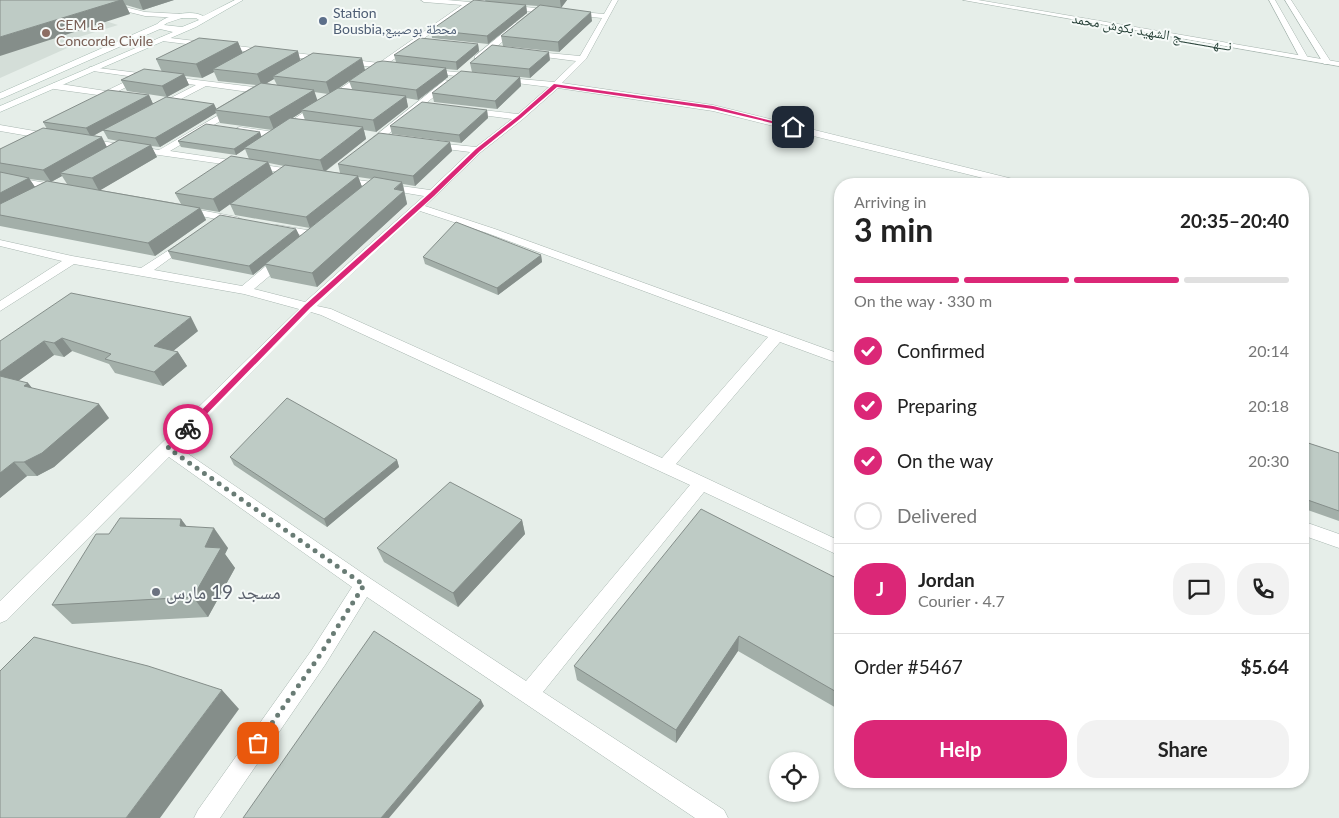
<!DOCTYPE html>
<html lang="en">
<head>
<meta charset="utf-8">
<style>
	:root { --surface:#fff; --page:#f2f2f2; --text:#222; --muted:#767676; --line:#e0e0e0; --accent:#db2777 }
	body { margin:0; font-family:Lato,"Noto Naskh Arabic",sans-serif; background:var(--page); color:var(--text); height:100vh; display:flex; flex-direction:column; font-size:19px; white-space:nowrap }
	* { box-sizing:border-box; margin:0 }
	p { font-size:16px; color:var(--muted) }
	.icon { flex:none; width:28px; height:28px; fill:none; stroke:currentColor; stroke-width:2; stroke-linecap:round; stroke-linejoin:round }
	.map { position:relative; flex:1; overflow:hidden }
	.drawer { position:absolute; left:834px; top:178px; width:475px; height:610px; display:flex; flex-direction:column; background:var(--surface); border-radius:20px; box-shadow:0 1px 4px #0004 }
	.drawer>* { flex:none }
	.buttons { position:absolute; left:769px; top:752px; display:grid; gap:10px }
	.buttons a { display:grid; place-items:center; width:50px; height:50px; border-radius:50%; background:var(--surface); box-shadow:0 1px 4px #0004; font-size:25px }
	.pin { position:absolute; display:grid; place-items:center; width:42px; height:42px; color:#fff; margin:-21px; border-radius:10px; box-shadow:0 2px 8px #0006 }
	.courier { position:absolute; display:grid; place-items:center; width:50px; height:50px; margin:-25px; border:4px solid #db2777; border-radius:50%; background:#fff; color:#222; box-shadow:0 1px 6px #0007 }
	.summary em { font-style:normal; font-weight:700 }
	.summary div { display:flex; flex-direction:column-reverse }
	.summary { display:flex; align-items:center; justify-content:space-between; height:85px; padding:0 20px }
	h1 { font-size:32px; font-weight:700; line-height:38px }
	.bar { display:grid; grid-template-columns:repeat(4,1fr); gap:8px 5px; align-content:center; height:60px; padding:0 20px }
	.bar i { height:6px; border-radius:4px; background:var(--line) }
	.bar .selected { background:var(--accent) }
	.bar p { grid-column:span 4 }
	.line { display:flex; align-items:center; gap:12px; padding:0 20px; border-top:1px solid var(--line) }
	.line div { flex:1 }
	.round { display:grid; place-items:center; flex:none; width:52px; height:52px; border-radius:20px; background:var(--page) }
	ol { padding:0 20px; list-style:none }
	li { display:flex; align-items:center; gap:15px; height:55px }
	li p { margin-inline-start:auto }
	li .icon { padding:5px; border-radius:50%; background:var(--accent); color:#fff; stroke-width:4 }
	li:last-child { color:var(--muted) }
	li i { width:28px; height:28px; border:2px solid var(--line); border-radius:50% }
	.action { display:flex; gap:10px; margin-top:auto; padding:10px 20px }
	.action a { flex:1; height:58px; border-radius:20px; background:var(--accent); color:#fff; font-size:20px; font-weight:700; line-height:58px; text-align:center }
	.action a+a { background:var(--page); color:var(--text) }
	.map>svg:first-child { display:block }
</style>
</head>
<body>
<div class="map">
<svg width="1339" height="818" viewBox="0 0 1339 818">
	<rect width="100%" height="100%" fill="#e6eee9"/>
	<path fill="#d4ded8" d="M42,1L118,25L66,41L74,45L0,78V12Z"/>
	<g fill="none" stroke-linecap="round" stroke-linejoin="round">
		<defs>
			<path id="minor" d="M421,0H447L604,14L612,0H618L586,59L562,83L713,105L1025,182L1026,184H1007L713,111L558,88L523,119L481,152L425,206L495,229L840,354V364L780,342L676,464L840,541V556L704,492L543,692L724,810L728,818H695L367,597L325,665L220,818H194L198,810L311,651L352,587L169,457L7,620L0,623V601L299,309L244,294L74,264L0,311V301L62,261L0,246V240L72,256L141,268L186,239L190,240L192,242L190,244L154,270L242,286L278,256H286L288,259L286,262L254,289L305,302L424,196L340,182L335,179L336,177L430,190L470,152L430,147L425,144L427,142L476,147L512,119L467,113L463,110L464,108L518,114L549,87L501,81H498V77L554,82L576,61L529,55H526V51L580,56L602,18L470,6L387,64L397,65V69L382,68L342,96L283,133L280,132V128L373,67L162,41L158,39L162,37L379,63L462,5L424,2ZM420,211L487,233L768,337L662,458L331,309L317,306ZM311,312L321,315L690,485L526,681L371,579L178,447Z
				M1269,0H1275L1308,58L1307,60L1300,58Z
				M1285,0H1291L1331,62L1330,64H1324Z
				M515,23L522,25L481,60H475V56Z
				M90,67L270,89L274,92L270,95L206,86L158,111L154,108L155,106L196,85L144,78L97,102L93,99L98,95L54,89L50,86L54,83L106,91L135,77L93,71L89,69Z
				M424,69L476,74L480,76L476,78L427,73H424Z
				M445,80L452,82L371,148H365V144Z
				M236,105L240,108L239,110L170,151L297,170L301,171V175L88,145L83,142L88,139L159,150Z
				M0,125L52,134L57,137L52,140L0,131Z
				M240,127L274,132L279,135L274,138L237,132V128Z
				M0,175L58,185L63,188L58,191L0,181Z
				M184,207L237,217L243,220L237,223L180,212L179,210Z
				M277,225L313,231L319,234L313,237L273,230L271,228L273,226Z
				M1302,521L1339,534V548L1302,535Z"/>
			<path id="tertiary" d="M71,0L117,5L145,12L182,14L185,16L182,18L145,16L117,9L91,7Z
				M963,0H978L1339,62V66Z"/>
			<path id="secondary" d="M235,0H243L196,27L0,112V106L173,32L160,29L3,98L0,99V93L157,24C166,15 192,9 203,16ZM182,18H196L199,20L182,27L164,25L167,23Z"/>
		</defs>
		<use href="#minor" stroke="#a8b6b0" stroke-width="1"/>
		<use href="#tertiary" stroke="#a8b6b0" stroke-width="1"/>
		<use href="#secondary" stroke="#a4b9b0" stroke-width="1"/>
		<use href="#minor" fill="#fff" fill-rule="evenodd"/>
		<use href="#tertiary" fill="#fff" fill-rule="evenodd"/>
		<use href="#secondary" fill="#fff" fill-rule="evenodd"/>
	</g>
	<path fill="#a3afa9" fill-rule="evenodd" d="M0,0H174L143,10L126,5L130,14Z
		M485,0H567L561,8L592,21L559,52L503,46L501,36L538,6L486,2Z
		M526,5L527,13L488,44L432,38L431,30Z
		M238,42L242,53L300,60L365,70L339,88L352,89L349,81L396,62L394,55L478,44L479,51L457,70L446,69L448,77L418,100L406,98L408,107L376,132L364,130L366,139L326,171L340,173L338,164L450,142L452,151L415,186L403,184L407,204L317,287L271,278L265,265L253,275L172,259L168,251L296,229L300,237L310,228L235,215L230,204L219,212L201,209L206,220L155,256L0,226V149L47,129L43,122L149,95L153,104H214L216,109L256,85L218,81L214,72L202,78L185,76L189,85L167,97L127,91L121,80L162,72L156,59ZM274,79L277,85L266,83ZM314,92L328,94L317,101ZM302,112L305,120L292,118ZM216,113L220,123L272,130L261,137L178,141L181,147L236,155L245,149L249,159L175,193L181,204L100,190L157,157L151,146L160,147ZM103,130L108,139L118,141L107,147L93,136ZM269,163L284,166L273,174ZM62,176L67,184L51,182ZM358,177L372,179L362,187ZM29,179L46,181L35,187Z
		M550,60L530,78L472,72L470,63Z
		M520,77L521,86L497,109L434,102L432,93Z
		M487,110L488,118L461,143L392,134L390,126Z
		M541,255L542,262L498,295L425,264L423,257Z
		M198,331L173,351L178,352L187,366L163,386L115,373L109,364L72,351L64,357L54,355L18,381L28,383L32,388L109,418L54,467L37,476H27L0,498V341Z
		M1302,441L1339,453V521L1302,508Z
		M230,457L397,460L399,467L327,527L234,465Z
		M181,519L187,527L228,548L225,554L235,568L208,617L72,624L52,605L109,534Z
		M522,520L525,534L458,607L384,562L377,548Z
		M840,580V705L838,709L738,651L676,743L577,680L574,666Z"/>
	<path fill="#858e8a" d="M121,0H123L130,14L0,56V37Z
		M139,0H174L143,10Z
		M560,0H567L561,8Z
		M526,5L527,13L488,44L487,36Z
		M591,12L592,21L559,52L558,42Z
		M238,42L244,56L213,69L214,72L202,78L196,64Z
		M478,44L479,51L457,70L456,62Z
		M298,51L301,63L273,76L274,79L262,86L257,74Z
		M549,52L550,60L530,78L529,69Z
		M362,58L365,70L330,94L326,82Z
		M446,68L448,77L418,100L416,90Z
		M184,74L189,85L167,97L162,86Z
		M520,77L521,86L497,109L495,101Z
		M314,90L318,102L301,110L302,112L274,130L269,117Z
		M149,95L153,104L91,137L86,128Z
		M406,96L408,107L376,132L373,120Z
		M214,104L217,110H215L216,113L160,147L155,138Z
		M487,110L488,118L461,143L459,135Z
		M363,127L366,139L324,172L320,160Z
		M260,132L262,138L244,148L245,149L236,155L234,149Z
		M102,137L108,149L60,173L62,176L51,182L43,170Z
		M450,142L452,151L415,186L413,176Z
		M151,145L157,157L99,191L92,178Z
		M268,162L273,174L219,212L213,199Z
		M358,176L362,187L310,228L306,217Z
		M29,178L37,190L0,210V193Z
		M402,182L407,204L317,287L312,273Z
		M200,208L206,220L155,256L148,243Z
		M296,229L300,237L253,275L249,266Z
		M541,255L542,262L498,295L497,288Z
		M191,317L198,331L162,360L154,346Z
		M62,338L72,351L64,357L54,343Z
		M44,341L54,355L7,389L0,380V372Z
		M178,352L187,366L163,386L154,372Z
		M28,383L39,397L24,386Z
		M99,404L109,418L54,467L37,476L24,462Z
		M397,460L399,467L327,527L324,519Z
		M14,462L27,476L0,498V473Z
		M181,519L196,539L180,526Z
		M522,520L525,534L458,607L453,593Z
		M214,528L228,548L225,554L235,568L208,617L193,597L205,547Z
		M739,636L738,651L676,743V730Z
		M222,690L239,709L160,818H126Z
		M481,700L484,706L389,818H381Z"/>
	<path fill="#becbc5" stroke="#858e8a" d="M0,0H121L0,37Z
		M474,0L526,5L487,36L431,30Z
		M540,5L591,12L558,42L501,36Z
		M199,38L238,42L196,64L156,59Z
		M420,38L478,44L456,62L394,55Z
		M492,45L549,52L529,69L470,63Z
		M255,46L298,51L257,74L213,69Z
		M313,53L362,58L326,82L273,76Z
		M383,61L446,68L416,90L349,81L377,62Z
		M144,69L184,74L162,86L121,80Z
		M461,71L520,77L495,101L432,93Z
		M261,83L314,90L269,117L215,110Z
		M338,88L406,96L373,120L301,110Z
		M108,90L149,95L86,128L43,122Z
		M166,97L214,104L155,138L103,130Z
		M422,102L487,110L459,135L390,126Z
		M290,118L363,127L320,160L244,148Z
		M206,124L260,132L234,149L178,141Z
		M43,128L102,137L43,170L0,163V149Z
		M379,133L450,142L413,176L338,164Z
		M119,140L151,145L92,178L60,173Z
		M231,156L268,162L213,199L175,193Z
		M285,165L358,176L306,217L230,204Z
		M0,172L29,178L0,193Z
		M374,177L402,182L394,189L404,191L312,273L265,264Z
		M47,181L200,208L148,243L0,215V204Z
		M220,215L296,229L249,266L168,251Z
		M456,222L541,255L497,288L423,257Z
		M71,293L191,317L154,346L178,352L154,372L105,359L111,354L62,338L54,343L44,341L0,372V341Z
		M0,376L28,383L24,386L99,404L42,453L24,462H14L0,473Z
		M287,398L397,460L324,519L230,457Z
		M1302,441L1339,453V511L1302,498Z
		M450,482L522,520L453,593L377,548Z
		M701,509L840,580V694L739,636L676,730L574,666Z
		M120,518L181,519L180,526L214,528L205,547L221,548L193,597L52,605L96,534H109Z
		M374,631L481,700L381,818H243Z
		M34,637L148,666L222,690L126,818H0V671Z"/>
	<path fill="#db2777" d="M554,84L713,106L796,127L793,128L713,109L557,87L521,118L480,151L434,196L310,308L190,431H185V427L305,305L430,193L476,149L518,116Z"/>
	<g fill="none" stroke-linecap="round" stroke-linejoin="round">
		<path stroke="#697c75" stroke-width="5" stroke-dasharray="0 9" d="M188,429L168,448L364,585L318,658L258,743"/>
	</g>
	<circle fill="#5c6f8a" stroke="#f6faf8" stroke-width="2" cx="323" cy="21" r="5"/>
	<circle fill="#8d6e63" stroke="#f6faf8" stroke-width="2" cx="46" cy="33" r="5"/>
	<circle fill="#6b7280" stroke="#f6faf8" stroke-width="2" cx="156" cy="592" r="5"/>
	<g text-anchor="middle" stroke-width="4" stroke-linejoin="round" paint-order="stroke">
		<g font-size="14" fill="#4e5e75" stroke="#f6faf8" text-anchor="start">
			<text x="333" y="18">Station<tspan x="333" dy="16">Bousbia,محطة بوصبيع</tspan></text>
		</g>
		<g font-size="14" fill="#785e54" stroke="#f6faf8" text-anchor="start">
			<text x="56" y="30">CEM La<tspan x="56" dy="16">Concorde Civile</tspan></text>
		</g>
		<g font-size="14" fill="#253f36" stroke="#f6faf8">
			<text transform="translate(1152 32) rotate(10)" y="5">نـــهـــــــــــج الشهيد بكوش محمد</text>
		</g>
		<g font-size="19" fill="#5b616d" stroke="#f6faf8" text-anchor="start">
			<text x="166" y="599">مسجد 19 مارس</text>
		</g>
	</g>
</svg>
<div class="buttons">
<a><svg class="icon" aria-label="locate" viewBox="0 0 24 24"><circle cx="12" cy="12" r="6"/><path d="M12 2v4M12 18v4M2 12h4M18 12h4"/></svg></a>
</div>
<div class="pin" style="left:258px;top:743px;background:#ea580c"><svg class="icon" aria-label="bag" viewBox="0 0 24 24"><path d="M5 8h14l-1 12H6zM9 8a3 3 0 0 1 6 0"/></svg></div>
<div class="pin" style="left:793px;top:127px;background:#1f2937"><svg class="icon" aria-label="home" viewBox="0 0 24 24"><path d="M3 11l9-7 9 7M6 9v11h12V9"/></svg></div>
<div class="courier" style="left:188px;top:429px"><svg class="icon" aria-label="bike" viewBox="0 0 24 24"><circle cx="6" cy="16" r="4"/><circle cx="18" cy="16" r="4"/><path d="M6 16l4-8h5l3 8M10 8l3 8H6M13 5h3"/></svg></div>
<section class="drawer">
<div class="summary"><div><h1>3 min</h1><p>Arriving in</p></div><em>20:35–20:40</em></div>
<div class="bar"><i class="selected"></i><i class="selected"></i><i class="selected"></i><i></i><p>On the way · 330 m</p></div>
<ol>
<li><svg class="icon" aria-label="check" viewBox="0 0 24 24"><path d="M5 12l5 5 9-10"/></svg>Confirmed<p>20:14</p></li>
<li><svg class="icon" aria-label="check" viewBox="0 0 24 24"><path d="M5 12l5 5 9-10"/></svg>Preparing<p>20:18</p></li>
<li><svg class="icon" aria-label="check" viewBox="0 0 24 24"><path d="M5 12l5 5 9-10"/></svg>On the way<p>20:30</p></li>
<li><i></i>Delivered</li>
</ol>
<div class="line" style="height:90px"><b class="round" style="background:var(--accent);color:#fff">J</b><div><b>Jordan</b><p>Courier · 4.7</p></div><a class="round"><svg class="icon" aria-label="chat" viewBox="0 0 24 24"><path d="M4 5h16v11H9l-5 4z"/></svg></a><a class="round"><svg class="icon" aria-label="phone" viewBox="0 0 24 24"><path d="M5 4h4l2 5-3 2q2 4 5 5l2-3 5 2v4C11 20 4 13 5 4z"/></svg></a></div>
<div class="line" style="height:65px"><div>Order #5467</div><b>$5.64</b></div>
<div class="action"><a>Help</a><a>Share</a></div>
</section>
</div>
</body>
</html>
